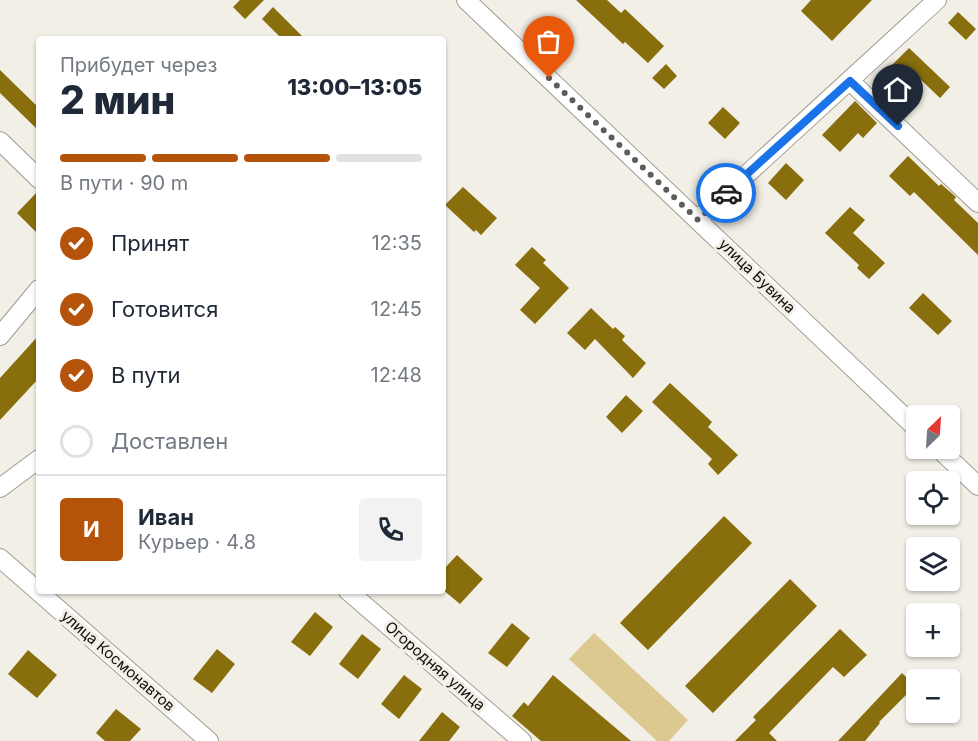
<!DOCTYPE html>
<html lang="ru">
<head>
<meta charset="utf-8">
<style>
	:root { --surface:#fff; --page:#f2f2f3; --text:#1f2937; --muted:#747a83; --line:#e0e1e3; --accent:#b45309 }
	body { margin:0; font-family:Inter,sans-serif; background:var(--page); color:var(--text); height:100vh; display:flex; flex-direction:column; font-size:22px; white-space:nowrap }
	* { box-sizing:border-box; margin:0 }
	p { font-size:20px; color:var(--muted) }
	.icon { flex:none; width:33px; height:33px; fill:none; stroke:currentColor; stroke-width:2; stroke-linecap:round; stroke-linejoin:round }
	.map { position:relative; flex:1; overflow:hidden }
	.details { position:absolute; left:36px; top:36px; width:410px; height:558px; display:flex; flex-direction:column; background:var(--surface); border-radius:6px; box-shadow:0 2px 4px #0004 }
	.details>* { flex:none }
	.needle { width:39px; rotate:25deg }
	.fabs { position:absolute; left:906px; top:405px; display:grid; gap:12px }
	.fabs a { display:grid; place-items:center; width:54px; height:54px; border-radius:6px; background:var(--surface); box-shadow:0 2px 4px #0004; font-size:30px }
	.pin { position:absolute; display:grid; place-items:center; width:51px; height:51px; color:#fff; margin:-62px -26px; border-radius:50% 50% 50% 0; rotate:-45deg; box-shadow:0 0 6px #0007 }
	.pin .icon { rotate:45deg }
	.courier { position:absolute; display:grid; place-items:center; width:60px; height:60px; margin:-30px; border:4px solid #1a73e8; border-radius:50%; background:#fff; color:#222; box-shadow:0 2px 8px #0007 }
	.overview em { font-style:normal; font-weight:800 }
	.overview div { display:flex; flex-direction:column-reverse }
	.overview { display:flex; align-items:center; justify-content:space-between; height:102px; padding:0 24px }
	h1 { font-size:39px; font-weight:800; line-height:45px }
	.bar { display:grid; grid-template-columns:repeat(4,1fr); gap:9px 6px; align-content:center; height:72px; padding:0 24px }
	.bar i { height:8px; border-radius:4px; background:var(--line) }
	.bar .active { background:var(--accent) }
	.bar p { grid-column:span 4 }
	.line { display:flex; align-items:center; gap:15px; padding:0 24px; border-top:2px solid var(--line) }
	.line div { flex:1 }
	.round { display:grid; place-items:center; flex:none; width:63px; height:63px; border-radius:6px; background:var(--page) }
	ol { padding:0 24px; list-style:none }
	li { display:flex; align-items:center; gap:18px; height:66px }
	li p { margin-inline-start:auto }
	li .icon { padding:6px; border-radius:50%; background:var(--accent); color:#fff; stroke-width:4 }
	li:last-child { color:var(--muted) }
	li i { width:33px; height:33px; border:3px solid var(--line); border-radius:50% }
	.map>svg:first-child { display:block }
</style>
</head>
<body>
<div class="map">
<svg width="978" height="741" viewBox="0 0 978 741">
	<rect width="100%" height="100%" fill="#f2efe6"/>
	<path fill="#dcc990" d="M594,633L688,720L669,741H657L569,659Z"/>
	<path fill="#886e0c" d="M240,0H264L245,19L233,7Z
		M576,0H607L621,13L625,9L664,46L648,63L625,42L623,44Z
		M811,0H872L832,41L801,11Z
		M273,7L305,39H282L262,19Z
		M958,12L976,29L966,40L948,23Z
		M909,48L950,87L940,98L918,77L903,93L883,74Z
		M666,64L677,76L664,89L652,78Z
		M0,70L39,108V131L0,93Z
		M855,101L877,123L863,138L858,133L840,152L822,135Z
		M723,107L740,123L725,139L708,123Z
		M908,156L939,186L941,184L956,197L954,200L978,223V255L914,192L910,196L889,176Z
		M786,163L804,180L786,200L768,183Z
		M463,187L497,218L481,235L476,230L474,232L445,205Z
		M39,190V235L17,213Z
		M850,207L865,220L853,233L885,263L869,279L857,268L859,265L825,233Z
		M532,247L546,260L543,263L569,288L535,324L520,310L540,288L515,265Z
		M923,293L952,321L938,335L909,308Z
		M591,308L613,329L615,327L625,336L622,340L646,363L633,378L595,339L585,350L567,333Z
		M39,335V378L0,420V378Z
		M670,383L712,422L708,427L738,455L718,475L708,464L712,459L652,402Z
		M626,395L643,411L622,433L606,417Z
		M724,516L752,543L648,650L620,623Z
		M457,555L483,579L460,604L442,589V571Z
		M790,579L817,606L713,713L685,686Z
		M315,612L333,627L310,656L291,642Z
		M512,623L530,638L507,667L488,653Z
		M840,629L867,655L844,677L833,667L769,733L777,741H735L756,720L753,717Z
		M362,634L381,649L358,679L339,664Z
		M217,649L235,664L212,693L193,679Z
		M28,650L57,675L37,698L8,674Z
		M902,673L915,686L879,722L880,723L865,741H838Z
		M404,675L422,689L399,719L381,704Z
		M553,675L631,741H541L512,716L524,702L528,706Z
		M116,709L141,729L130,741H105L96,733Z
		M442,712L460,727L449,741H419Z"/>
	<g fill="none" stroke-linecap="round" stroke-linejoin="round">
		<defs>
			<path id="minor" d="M466,0L916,428
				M850,81L978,203
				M0,141L39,179
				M697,220L937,0
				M0,336L39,289
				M938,448L978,486
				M0,488L39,459
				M0,558L209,741
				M348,591L522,741"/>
		</defs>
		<use href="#minor" stroke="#9f9c94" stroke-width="20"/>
		<use href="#minor" stroke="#fff" stroke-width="18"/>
	</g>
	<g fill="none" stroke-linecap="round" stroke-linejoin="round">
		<path stroke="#5e5d58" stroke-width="6" stroke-dasharray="0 10.8" d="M549,78L698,220L726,193"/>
		<path stroke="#1a73e8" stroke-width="8" d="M726,193L850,81L898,126"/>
	</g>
	<g text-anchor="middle" stroke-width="6" stroke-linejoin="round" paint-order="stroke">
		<g font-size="15" fill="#0f0e0b" stroke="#f2efe6">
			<text transform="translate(757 276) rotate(44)" y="5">улица Бувина</text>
			<text transform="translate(118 661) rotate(41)" y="5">улица Космонавтов</text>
			<text transform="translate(435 666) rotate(41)" y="5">Огородняя улица</text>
		</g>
	</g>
</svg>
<div class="fabs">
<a><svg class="needle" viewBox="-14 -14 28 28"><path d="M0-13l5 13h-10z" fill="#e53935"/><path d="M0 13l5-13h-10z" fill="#747a83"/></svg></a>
<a><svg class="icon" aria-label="locate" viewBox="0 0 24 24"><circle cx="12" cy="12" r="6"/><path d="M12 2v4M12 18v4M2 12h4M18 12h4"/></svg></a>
<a><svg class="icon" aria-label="layers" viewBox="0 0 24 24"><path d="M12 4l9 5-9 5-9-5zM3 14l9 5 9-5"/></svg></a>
<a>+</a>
<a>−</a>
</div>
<div class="pin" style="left:549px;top:78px;background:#ea580c"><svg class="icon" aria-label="bag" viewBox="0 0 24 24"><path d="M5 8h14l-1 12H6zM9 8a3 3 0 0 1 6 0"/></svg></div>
<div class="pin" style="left:898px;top:126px;background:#1f2937"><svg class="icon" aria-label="home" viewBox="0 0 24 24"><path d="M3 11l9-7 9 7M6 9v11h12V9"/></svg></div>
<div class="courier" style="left:726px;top:193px"><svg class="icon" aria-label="car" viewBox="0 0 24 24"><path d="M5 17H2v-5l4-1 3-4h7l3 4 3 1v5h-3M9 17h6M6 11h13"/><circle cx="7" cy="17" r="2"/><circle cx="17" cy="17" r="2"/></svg></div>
<section class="details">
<div class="overview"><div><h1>2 мин</h1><p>Прибудет через</p></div><em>13:00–13:05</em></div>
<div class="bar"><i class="active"></i><i class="active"></i><i class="active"></i><i></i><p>В пути · 90 m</p></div>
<ol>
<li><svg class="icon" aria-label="check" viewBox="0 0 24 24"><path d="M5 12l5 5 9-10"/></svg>Принят<p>12:35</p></li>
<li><svg class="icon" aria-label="check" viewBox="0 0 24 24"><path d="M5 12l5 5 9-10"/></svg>Готовится<p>12:45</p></li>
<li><svg class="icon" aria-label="check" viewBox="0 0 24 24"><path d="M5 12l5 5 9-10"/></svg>В пути<p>12:48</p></li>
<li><i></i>Доставлен</li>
</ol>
<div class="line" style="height:108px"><b class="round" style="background:var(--accent);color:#fff">И</b><div><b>Иван</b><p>Курьер · 4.8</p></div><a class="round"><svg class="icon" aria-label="phone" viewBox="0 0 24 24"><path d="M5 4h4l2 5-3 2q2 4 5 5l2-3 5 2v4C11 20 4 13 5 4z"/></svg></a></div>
</section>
</div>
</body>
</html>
